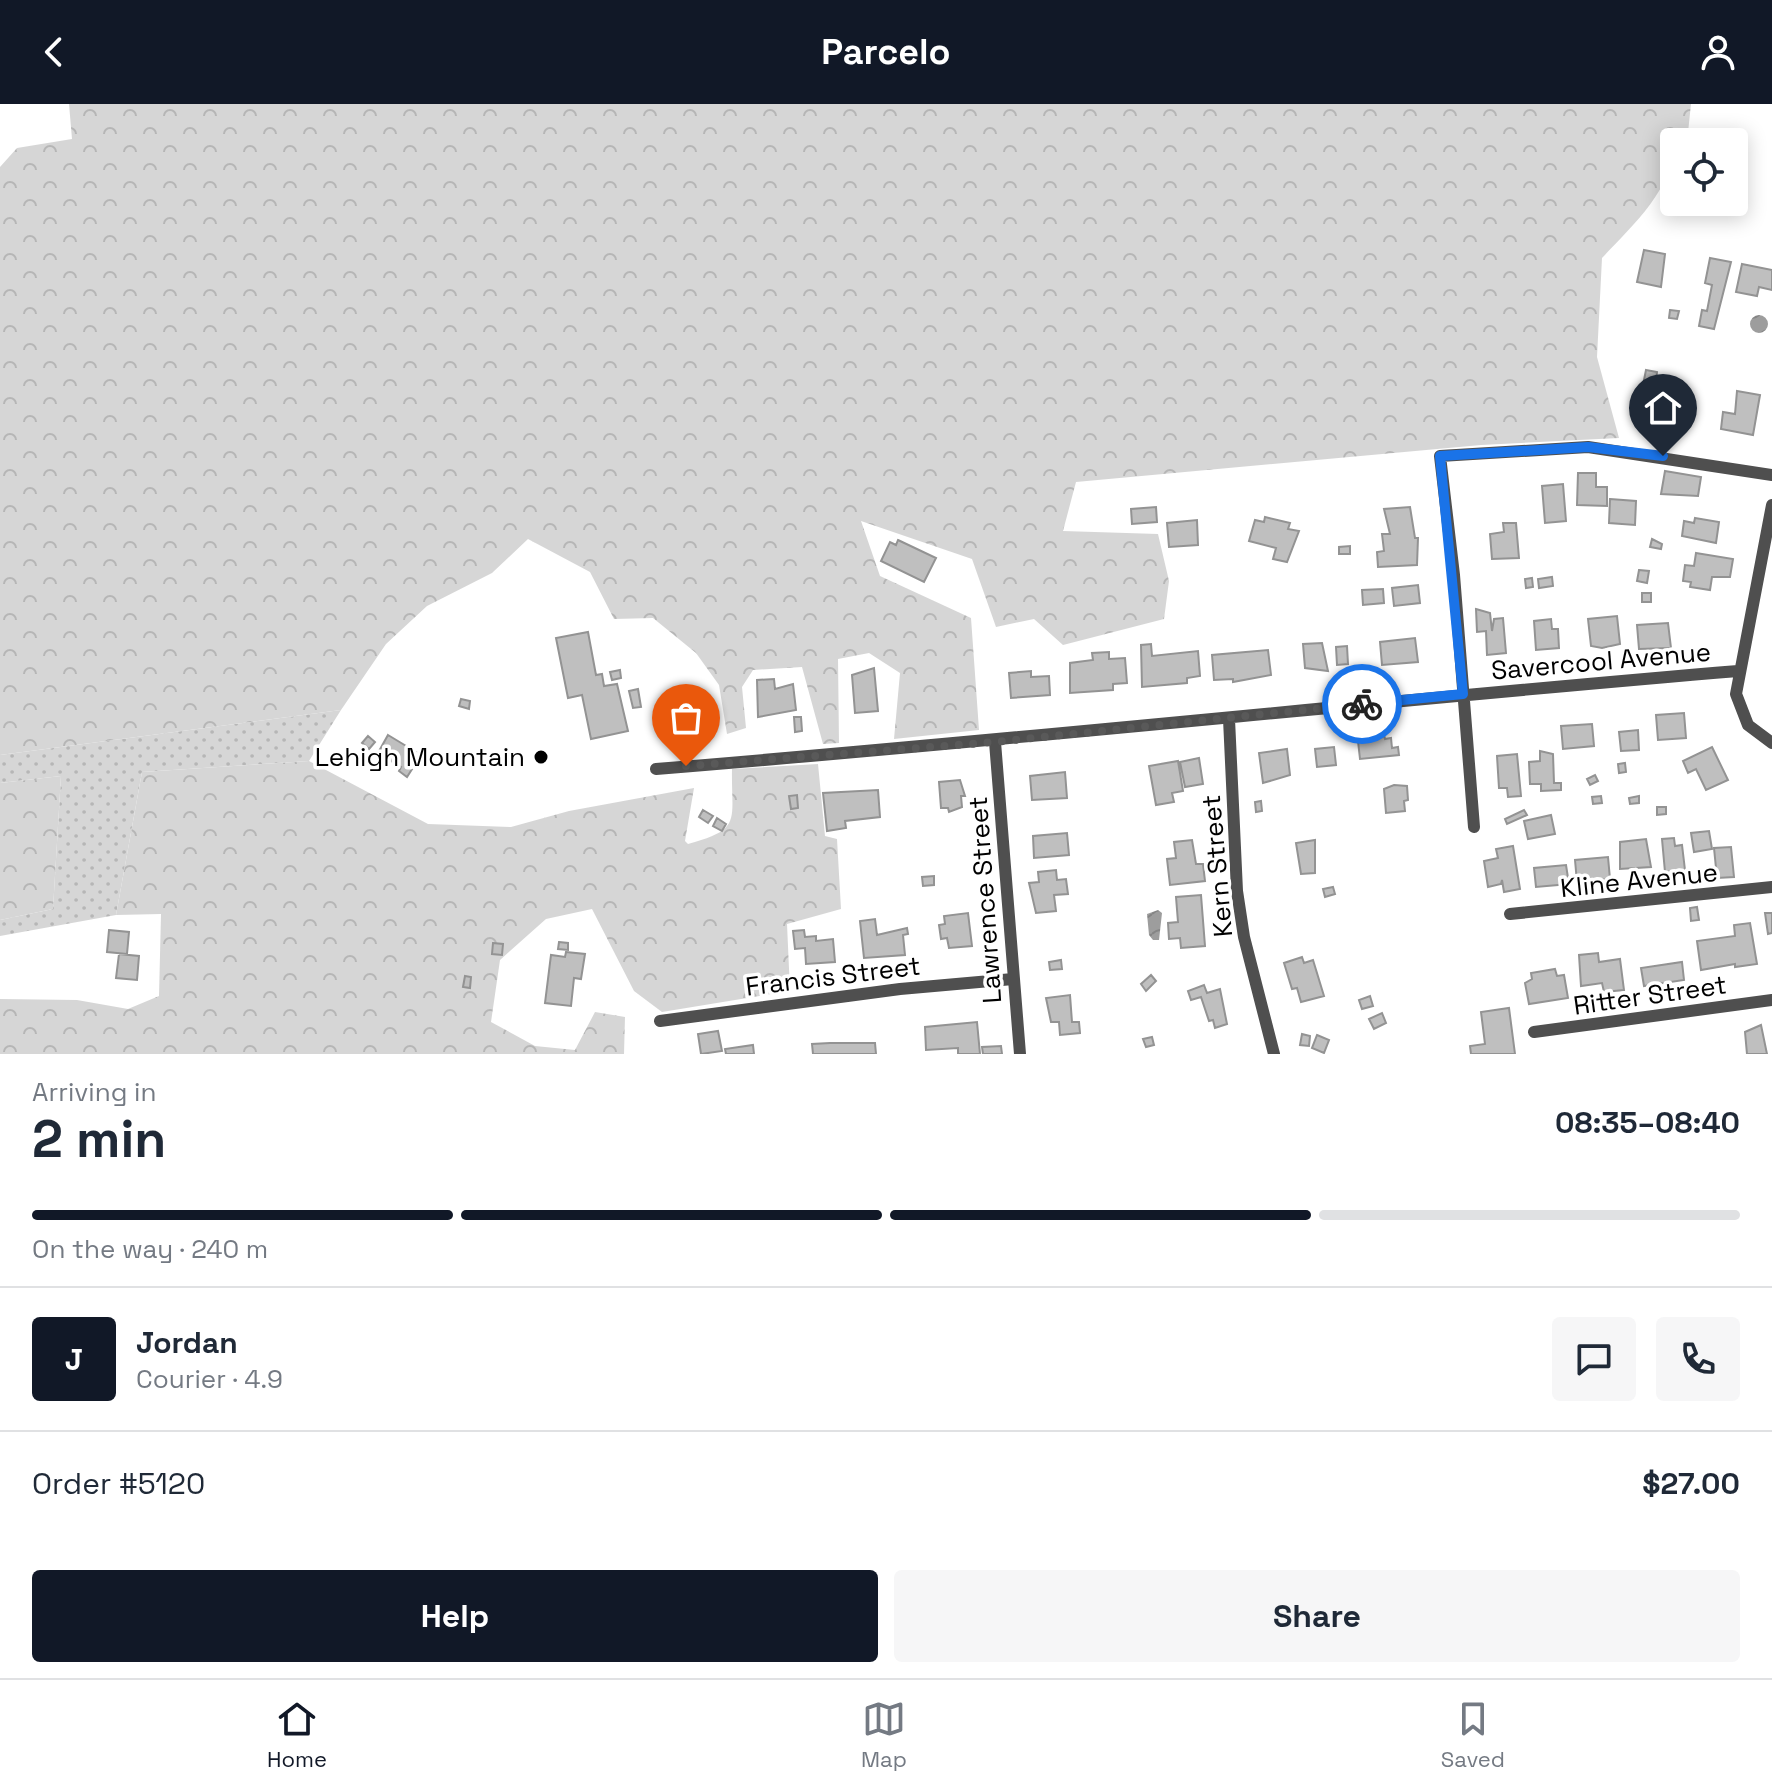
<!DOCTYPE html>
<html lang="en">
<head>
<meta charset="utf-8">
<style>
	:root { --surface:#fff; --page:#f6f6f7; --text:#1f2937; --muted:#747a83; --line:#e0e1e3; --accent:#111827 }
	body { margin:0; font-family:"Space Grotesk",sans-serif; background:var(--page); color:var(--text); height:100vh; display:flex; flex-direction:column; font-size:30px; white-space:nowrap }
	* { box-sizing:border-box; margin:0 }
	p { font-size:26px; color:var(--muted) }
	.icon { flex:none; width:44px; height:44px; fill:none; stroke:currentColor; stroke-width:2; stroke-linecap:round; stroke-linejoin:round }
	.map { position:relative; height:950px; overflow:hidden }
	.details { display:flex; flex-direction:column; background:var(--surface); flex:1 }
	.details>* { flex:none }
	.controls { position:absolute; left:1660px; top:24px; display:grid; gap:16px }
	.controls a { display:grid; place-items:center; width:88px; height:88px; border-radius:8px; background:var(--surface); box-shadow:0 4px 20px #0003; font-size:40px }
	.pin { position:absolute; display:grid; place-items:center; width:68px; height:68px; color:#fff; margin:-82px -34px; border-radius:50% 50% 50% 0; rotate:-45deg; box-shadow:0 0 8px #0007 }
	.pin .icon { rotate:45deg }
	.courier { position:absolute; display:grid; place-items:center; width:80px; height:80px; margin:-40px; border:6px solid #1a73e8; border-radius:50%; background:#fff; color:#222; box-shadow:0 2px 10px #0007 }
	.headline em { font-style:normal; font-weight:700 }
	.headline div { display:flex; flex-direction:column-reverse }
	.headline { display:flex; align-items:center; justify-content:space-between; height:136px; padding:0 32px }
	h1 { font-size:52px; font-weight:700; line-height:60px }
	.bar { display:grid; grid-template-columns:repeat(4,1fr); gap:12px 8px; align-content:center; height:96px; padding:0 32px }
	.bar i { height:10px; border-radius:6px; background:var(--line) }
	.bar .on { background:var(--accent) }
	.bar p { grid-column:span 4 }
	.line { display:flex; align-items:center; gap:20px; padding:0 32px; border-top:2px solid var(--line) }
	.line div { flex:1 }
	.round { display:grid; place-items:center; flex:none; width:84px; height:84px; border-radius:8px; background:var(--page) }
	.action { display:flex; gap:16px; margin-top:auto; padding:16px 32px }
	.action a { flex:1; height:92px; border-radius:8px; background:var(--accent); color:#fff; font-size:32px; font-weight:700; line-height:92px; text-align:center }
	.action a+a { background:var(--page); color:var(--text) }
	header { display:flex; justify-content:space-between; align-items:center; height:104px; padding:0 32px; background:var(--accent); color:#fff; font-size:36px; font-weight:700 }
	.dock { display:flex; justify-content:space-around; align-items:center; height:112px; border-top:2px solid var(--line); background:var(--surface); font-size:22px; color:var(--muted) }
	.dock a { display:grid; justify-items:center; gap:4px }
	.dock .on { color:var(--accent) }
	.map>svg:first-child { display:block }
</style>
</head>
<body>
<header><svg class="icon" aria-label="back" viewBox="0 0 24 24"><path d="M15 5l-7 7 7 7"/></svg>Parcelo<svg class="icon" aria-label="person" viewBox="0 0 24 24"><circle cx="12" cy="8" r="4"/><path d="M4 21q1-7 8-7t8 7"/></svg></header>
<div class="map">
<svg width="1772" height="950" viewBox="0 0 1772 950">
	<defs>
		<pattern id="grass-dots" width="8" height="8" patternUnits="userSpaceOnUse" patternTransform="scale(2)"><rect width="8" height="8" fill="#d6d6d6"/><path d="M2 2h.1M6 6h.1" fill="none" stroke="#b6b6b6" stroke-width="1.8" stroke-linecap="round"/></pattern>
		<pattern id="forest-crowns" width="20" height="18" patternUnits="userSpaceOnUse" patternTransform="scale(2)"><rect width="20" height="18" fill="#d6d6d6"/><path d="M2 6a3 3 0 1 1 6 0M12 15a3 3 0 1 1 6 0" fill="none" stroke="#b6b6b6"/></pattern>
		<pattern id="water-waves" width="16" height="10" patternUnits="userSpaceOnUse" patternTransform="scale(2)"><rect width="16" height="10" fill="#9d9d9d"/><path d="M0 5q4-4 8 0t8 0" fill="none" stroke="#858585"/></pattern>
	</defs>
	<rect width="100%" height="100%" fill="#fff"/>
	<path fill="url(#grass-dots)" d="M341,606L309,657L142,668L116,811L0,832V816L53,805L61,672L0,679V651Z"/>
	<path fill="url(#forest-crowns)" d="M69,0H1691L1687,38H1674C1674,85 1632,122 1602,154L1597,253L1619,334L1481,341L1076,378L1063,427L1158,430L1169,477L1164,515L1063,541L1034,515L996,523L972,455L861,417L880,472L971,514L979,626L894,635L900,569L869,549L838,555L839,639L823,640L802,563L753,566L742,583L746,624L727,630L719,581L696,549L653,514L614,515L590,468L528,435L492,469L427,502L386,540L341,606L0,651V63L17,44L72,35Z
		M309,657L428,720L511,723L569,707L694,684L685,737L688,740C743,725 731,717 732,665L818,660L825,732L837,735L841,805L787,820L790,887L662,908L634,887L592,805L546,815L500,856L491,918L535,942L575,946L595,908L625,913L624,950H0V895L77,896L128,905L159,892L161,810L116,811L142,668Z
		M61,672L53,805L0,816V679Z"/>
	<path fill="url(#water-waves)" d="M1750 220a9 9 0 1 1 18 0a9 9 0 1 1-18 0Z
		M1158,806L1162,809L1159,836H1153L1149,831L1147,810Z"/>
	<path fill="#bfbfbf" stroke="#939393" stroke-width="2" d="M1734,52L1744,54L1737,82L1734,81Z
		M1644,146L1665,150L1661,183L1637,178Z
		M1710,154L1731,158L1714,225L1699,222L1702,206L1707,207L1712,181L1705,179Z
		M1742,160L1772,166V186L1759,183L1757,192L1736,188Z
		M1670,206L1679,207L1677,215L1669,214Z
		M1646,266L1657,268L1656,276L1684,281L1680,305L1640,296Z
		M1737,287L1760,291L1753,331L1721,325L1723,308L1735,310Z
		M1665,367L1701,373L1698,392L1661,390Z
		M1578,369H1596V383H1607V402L1577,401Z
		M1563,380L1566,417L1545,419L1542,382Z
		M1610,395L1636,397L1635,421L1609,419Z
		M1156,403L1157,418L1132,420L1131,405Z
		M1410,403L1415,434H1418L1417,461L1378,463L1377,448L1384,447L1382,430H1390L1384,405Z
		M1265,413L1290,419L1288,425L1299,427L1287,458L1273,455L1276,444L1249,437L1255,416L1264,418Z
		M1695,414L1719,418L1716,439L1682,432L1684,417L1694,419Z
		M1197,416L1198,441L1169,443L1167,419Z
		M1503,419H1516L1519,454L1492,455L1490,430L1504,428Z
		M1652,435L1662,440L1661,445L1650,443Z
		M898,436L936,454L924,478L881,457L890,438L896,441Z
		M1350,442V450H1339V443Z
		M1696,449L1733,455L1730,473H1712L1710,486L1690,483L1691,478L1683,477L1685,461L1694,462Z
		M1639,466L1649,467L1647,479L1637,477Z
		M1552,473L1553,482L1539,484L1538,475Z
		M1532,474L1533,483L1526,484L1525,475Z
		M1418,481L1420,499L1394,502L1392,484Z
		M1383,485L1384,499L1363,501L1362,486Z
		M1642,489H1651V498H1642Z
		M1476,505L1490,509L1492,527L1494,515L1503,514L1506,549L1487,551L1486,527L1477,528Z
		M1617,512L1620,540L1602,544L1591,542L1588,515Z
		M1551,515L1552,525H1558L1559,544L1536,546L1534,517Z
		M1668,519L1671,544L1639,545L1637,521Z
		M588,528L596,571L602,570L604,582L617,580L628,627L591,635L582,591L568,594L556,534Z
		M1415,534L1418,558L1382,561L1380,538Z
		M1322,539L1328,567L1305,564L1303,540Z
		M1151,540L1152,552L1198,547L1200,572L1187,574V579L1142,583L1141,541Z
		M1347,542L1348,560L1337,561L1336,543Z
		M1268,546L1271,571L1233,578V575L1214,576L1212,551Z
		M1109,548V555L1125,554L1127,579L1113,580V586L1070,589V559L1093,556L1092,549Z
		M874,564L878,607L855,609L852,571Z
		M620,566L621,574L612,576L610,568Z
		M1031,567V573L1049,572L1050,591L1011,594L1009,569Z
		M774,575L775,585L793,580L796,606L758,613L757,576Z
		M638,585L641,603L633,604L629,587Z
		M461,595L470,597L469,605L459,602Z
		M1684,609L1686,634L1658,636L1656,611Z
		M794,613H801L802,627L795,628Z
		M1592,620L1594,642L1563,645L1561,622Z
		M1638,626L1639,646L1621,647L1619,628Z
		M388,631L421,651L407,673L399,667L401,663L378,649Z
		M1384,631L1385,635L1391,634L1392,644L1398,643L1399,651L1360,655L1358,637Z
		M368,632L375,638L369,645L362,639Z
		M1334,643L1336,661L1317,663L1315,645Z
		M1712,643L1728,676L1706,686L1696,665L1688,669L1683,657Z
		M1287,645L1290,671L1263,679L1259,649Z
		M1540,647L1553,650L1554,679H1561V686L1541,687V680H1530L1529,658L1540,657Z
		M1517,650L1521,692L1508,693L1507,684H1499L1497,652Z
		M1199,654L1203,680L1185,683L1180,658Z
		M1178,657L1183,687L1172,689L1174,698L1156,701L1149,662Z
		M1625,659L1626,668L1619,669L1618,660Z
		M1065,668L1067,694L1032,696L1030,672Z
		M1595,671L1598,677L1590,681L1587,675Z
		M960,676L965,692H961L962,703L949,708L948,704H941L939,678Z
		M1394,681L1407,682L1408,696L1404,697L1405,707L1386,709L1384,685Z
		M878,686L880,713L845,717L846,724L827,727L823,689Z
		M797,691L798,704L791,705L789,692Z
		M1601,692L1602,699L1593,700L1592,693Z
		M1639,692V699L1630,700L1629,694Z
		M1261,697L1262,707L1256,708L1255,698Z
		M1657,703H1666V710L1657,711Z
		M703,706L713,712L708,719L699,713Z
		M1524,706L1527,711L1507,720L1505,715Z
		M1551,711L1555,730L1528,735L1524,717Z
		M717,714L726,720L722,727L713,722Z
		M1709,727L1712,745L1694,748L1691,729Z
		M1067,729L1069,751L1034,754L1033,732Z
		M1674,734L1675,742L1682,741L1685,766L1665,768L1662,735Z
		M1646,735L1651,763L1620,765V738Z
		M1192,736L1196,760H1203L1205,777L1170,781L1167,755L1176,754L1174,738Z
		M1315,736V769L1301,770L1296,739Z
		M1513,742L1520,785L1504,788L1502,776L1501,780L1488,783L1484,757L1498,754L1496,745Z
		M1731,743L1734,773L1717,774L1714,744Z
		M1608,753L1610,775L1577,778L1575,756Z
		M1566,761L1569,780L1536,783L1534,764Z
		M1056,766L1057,776L1066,775L1068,790L1054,791L1056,807L1036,809L1029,779L1039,778L1038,768Z
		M934,772V781L923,782L922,773Z
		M1333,783L1335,790L1325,793L1323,785Z
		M1201,791L1205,842L1181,844L1180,834L1169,835L1168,819L1178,818L1176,793Z
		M1697,803L1699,816L1691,817L1690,804Z
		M968,809L972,842L949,844L947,834L941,835L939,821L945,820L944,812Z
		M1765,809H1772V829L1768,830Z
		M875,815L877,831L907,824L908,830L903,831L905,851L864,854L860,817Z
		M1750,819L1757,860L1735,863V860L1701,866L1697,837L1735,832L1734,821Z
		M109,826L129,828L127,850L107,848Z
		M804,826L805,833L816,832V837L833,835L835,858L806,860L805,844L795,845L793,827Z
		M559,838L568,839V846L558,845Z
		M493,839L503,840L502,851L492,850Z
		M566,848L585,850L581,875L574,874L571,902L545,899L551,851L565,853Z
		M1598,849L1599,858L1620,855L1624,886L1604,888L1602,879L1581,882L1579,851Z
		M119,850L139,852L137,876L116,874Z
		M1302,853L1304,859L1313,856L1324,892L1301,898L1297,884L1292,885L1284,859Z
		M1061,856L1062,865L1050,866L1049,858Z
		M1682,858L1684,876L1644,882L1641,864Z
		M1555,865L1557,872L1564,871L1568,894L1529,900L1525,879L1532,875L1531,869Z
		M1151,871L1156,877L1146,887L1141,880Z
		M465,872L471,873L470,884L463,883Z
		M1204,881L1207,889L1220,885L1227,920L1215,924L1213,916L1209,917L1201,893L1191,896L1188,887Z
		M1070,891L1072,918H1079L1080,929L1060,931L1059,918H1051L1046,894Z
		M1370,892L1373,902L1362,905L1359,896Z
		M1509,904L1515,950H1471L1470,942L1485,940L1481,908Z
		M1382,909L1386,919L1374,925L1369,915Z
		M977,918L980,950H958V944L926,946L925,923Z
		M1761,921L1767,950H1747L1745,928Z
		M718,927L722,947L701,950L698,930Z
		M1302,930L1310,932L1309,942L1300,941Z
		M1317,931L1329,936L1324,949L1312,944Z
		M1152,933L1154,941L1146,943L1143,935Z
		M830,939H875L876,950H813L812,940Z
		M753,941L754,950H726L725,945Z
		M1001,942L1002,950H983L982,943Z"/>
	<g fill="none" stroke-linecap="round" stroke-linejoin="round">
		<path stroke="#4f4f4f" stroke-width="12" d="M1772,401L1736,590L1748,621L1772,639
			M1229,615L1237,787L1244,833L1274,950
			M995,638L1020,950
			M656,665C1017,636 1377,597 1738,567
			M1474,723L1454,471L1440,352L1588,343L1772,371
			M1510,810L1772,783
			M660,917L900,885L1013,875
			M1534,928L1772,896"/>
	</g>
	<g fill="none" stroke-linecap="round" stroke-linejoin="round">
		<path stroke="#595959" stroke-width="8" stroke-dasharray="0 14.4" d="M686,662L995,638L1362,600"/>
		<path stroke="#1a73e8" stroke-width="10" d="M1362,600L1463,590L1440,352L1588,343L1663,352"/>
	</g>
	<circle fill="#000" stroke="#fff" stroke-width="3" cx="541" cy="653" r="8"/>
	<g text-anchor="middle" stroke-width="7" stroke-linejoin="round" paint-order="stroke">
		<g font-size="26" fill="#000" stroke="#fff">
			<text transform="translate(1601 557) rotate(-5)" y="9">Savercool Avenue</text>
			<text transform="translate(1217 762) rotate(-95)" y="9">Kern Street</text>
			<text transform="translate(1639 776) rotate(-6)" y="9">Kline Avenue</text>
			<text transform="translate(985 796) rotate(-94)" y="9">Lawrence Street</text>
			<text transform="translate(833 872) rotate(-7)" y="9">Francis Street</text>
			<text transform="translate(1650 891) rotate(-8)" y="9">Ritter Street</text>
		</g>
		<g font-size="26" fill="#000" stroke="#fff" text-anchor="end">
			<text x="525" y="662">Lehigh Mountain</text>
		</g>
	</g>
</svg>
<div class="controls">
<a><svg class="icon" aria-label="locate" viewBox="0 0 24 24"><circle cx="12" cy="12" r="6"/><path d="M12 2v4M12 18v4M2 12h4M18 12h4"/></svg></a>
</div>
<div class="pin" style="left:686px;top:662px;background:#ea580c"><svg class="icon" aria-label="bag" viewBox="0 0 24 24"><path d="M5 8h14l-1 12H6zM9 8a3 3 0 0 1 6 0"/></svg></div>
<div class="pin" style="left:1663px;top:352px;background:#1f2937"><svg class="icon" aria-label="home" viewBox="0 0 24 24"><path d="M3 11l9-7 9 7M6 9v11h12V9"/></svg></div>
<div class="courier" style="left:1362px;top:600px"><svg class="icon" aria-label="bike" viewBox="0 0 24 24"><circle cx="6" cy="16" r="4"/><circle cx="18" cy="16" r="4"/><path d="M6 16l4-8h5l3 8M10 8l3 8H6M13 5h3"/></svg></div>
</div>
<section class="details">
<div class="headline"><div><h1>2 min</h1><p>Arriving in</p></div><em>08:35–08:40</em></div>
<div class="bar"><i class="on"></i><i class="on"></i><i class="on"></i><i></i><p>On the way · 240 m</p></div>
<div class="line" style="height:144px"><b class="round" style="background:var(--accent);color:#fff">J</b><div><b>Jordan</b><p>Courier · 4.9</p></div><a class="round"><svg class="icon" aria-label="chat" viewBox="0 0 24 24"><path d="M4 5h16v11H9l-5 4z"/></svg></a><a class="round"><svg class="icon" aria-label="phone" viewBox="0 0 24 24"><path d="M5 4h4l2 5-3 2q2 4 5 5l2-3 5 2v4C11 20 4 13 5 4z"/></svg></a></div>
<div class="line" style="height:104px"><div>Order #5120</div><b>$27.00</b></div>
<div class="action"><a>Help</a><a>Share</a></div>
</section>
<nav class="dock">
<a class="on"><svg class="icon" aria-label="home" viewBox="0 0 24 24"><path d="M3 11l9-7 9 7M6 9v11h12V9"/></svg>Home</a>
<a><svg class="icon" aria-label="map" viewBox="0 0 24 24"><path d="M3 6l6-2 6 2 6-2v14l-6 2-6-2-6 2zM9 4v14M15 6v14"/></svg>Map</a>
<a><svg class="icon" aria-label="saved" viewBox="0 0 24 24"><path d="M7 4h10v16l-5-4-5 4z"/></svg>Saved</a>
</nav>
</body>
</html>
